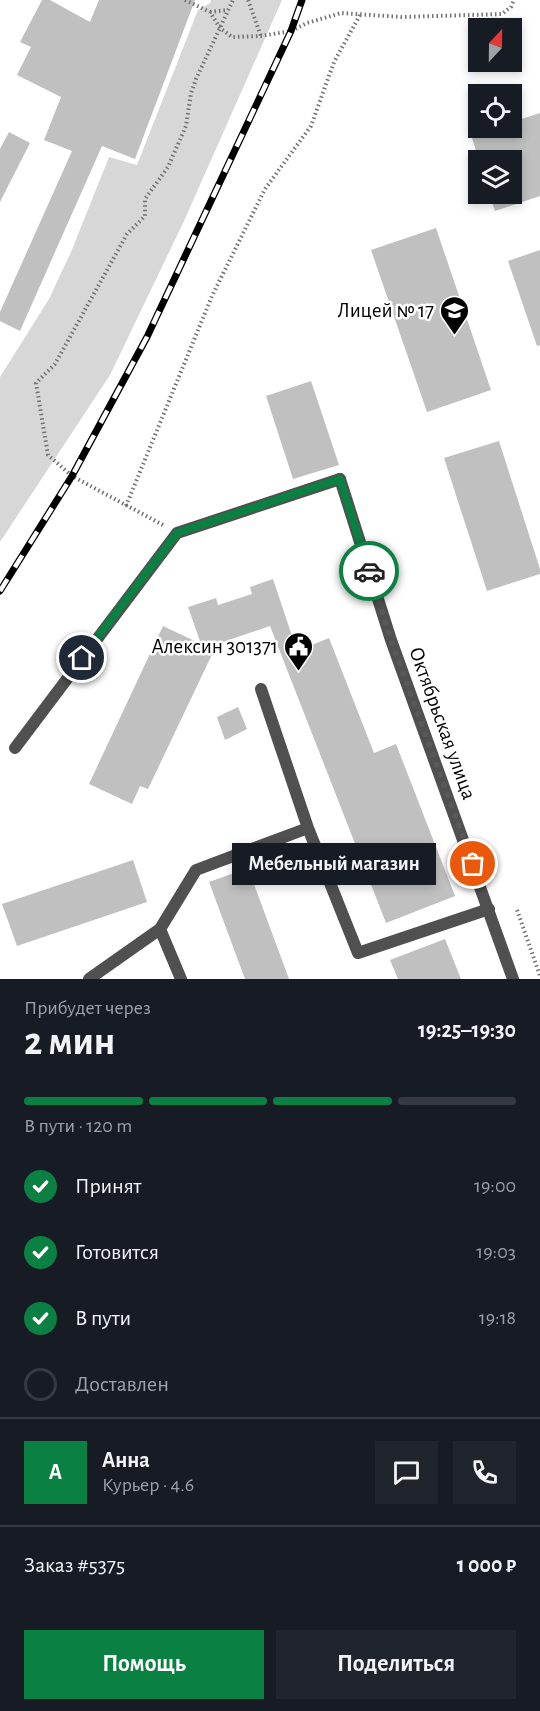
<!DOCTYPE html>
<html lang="ru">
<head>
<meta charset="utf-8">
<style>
	:root { --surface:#171b24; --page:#20242c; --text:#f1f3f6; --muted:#9ea1a6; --line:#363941; --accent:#0b8043 }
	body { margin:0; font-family:"Alegreya Sans",sans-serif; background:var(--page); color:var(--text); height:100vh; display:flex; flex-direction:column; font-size:22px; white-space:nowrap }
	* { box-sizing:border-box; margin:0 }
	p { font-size:20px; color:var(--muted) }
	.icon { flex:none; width:33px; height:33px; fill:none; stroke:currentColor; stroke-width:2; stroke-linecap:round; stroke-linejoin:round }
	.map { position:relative; height:979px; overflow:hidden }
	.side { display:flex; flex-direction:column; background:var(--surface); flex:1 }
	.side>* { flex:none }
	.needle { width:39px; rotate:22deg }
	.controls { position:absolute; left:468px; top:18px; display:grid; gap:12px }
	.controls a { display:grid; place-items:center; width:54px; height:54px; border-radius:0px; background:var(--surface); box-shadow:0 3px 9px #0003; font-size:30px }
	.pin { position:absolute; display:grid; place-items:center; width:51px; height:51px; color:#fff; margin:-26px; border:3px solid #fff; border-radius:50%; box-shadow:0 2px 6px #0007 }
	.courier { position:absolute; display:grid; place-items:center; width:60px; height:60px; margin:-30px; border:4px solid #0b8043; border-radius:50%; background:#fff; color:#222; box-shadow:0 2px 8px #0007 }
	.bubble { position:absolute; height:42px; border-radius:0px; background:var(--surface); box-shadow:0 3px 9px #0003; font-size:20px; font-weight:700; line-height:42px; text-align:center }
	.overview em { font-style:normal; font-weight:700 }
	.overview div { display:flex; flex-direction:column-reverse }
	.overview { display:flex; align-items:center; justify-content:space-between; height:102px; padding:0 24px }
	h1 { font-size:39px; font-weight:700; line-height:45px }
	.bar { display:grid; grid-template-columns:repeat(4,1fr); gap:9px 6px; align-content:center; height:72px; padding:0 24px }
	.bar i { height:8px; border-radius:4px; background:var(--line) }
	.bar .current { background:var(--accent) }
	.bar p { grid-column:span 4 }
	.line { display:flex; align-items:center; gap:15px; padding:0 24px; border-top:2px solid var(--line) }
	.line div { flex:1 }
	.round { display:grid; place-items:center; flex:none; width:63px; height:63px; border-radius:0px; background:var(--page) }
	ol { padding:0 24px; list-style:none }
	li { display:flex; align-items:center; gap:18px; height:66px }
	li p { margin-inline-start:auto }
	li .icon { padding:6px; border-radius:50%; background:var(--accent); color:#fff; stroke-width:4 }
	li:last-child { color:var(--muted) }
	li i { width:33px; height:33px; border:3px solid var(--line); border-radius:50% }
	.action { display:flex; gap:12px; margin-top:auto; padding:12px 24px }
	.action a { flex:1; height:69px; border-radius:0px; background:var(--accent); color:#fff; font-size:24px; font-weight:700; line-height:69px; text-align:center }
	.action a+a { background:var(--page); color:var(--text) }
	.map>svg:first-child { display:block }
</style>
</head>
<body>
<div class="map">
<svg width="540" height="979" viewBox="0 0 540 979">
	<rect width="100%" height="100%" fill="#fff"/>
	<path fill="#d7d7d7" d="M211,0H282L184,221L110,375L0,542V377L49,299L71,252L109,157L137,165L198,10L210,3Z"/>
	<path fill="#c0c0c0" d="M42,0H50L90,22L99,0H195L135,159L102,146L20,331L0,321V312L72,151L44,140L61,97L17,75L31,47L20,42Z
		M540,113V196L495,211L489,194H512V160H479L471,135L494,128H512V122Z
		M9,132L30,143L0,202V149Z
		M436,228L491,390L427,412L371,250Z
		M540,250V345L537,346L508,261Z
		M311,381L339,465L293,479L266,396Z
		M499,441L540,569V574L487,591L444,458Z
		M273,579L297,651L329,638L374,753L396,744L455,896L386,923L270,626L217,644L148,789L140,786L132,804L89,784L163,626L201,644L188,607L216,598L218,605L252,594L250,587Z
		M238,707L247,729L225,740L217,717Z
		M133,860L147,902L17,946L2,904Z
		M248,868L289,979H245L209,882Z
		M445,939L461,979H398L390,960Z"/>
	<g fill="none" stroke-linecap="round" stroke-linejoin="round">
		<path stroke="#727272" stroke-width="4" stroke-dasharray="1.5 3" stroke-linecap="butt" d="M185,0L210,12L220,28L232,37L261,36L291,31L307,23L341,13L402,17L502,14L511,7L514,0
			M248,0L261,36
			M210,12L227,10
			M126,506L212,296L265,189L311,126L334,62L360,15
			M163,525L72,476L48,455L36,383L55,364L127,234L145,216V199L168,167L186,126L191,93L196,79L233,0
			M517,910L540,976"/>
		<path stroke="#505050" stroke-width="12" d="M261,689L308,828L358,953L489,909
			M15,748L177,533L340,479
			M89,979L160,929
			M181,979L160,929L196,870L308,828"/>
		<path stroke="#505050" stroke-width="12" d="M340,479L391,640L513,979"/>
		<defs>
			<path id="rail" d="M0,591L72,476L147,337L291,31L302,0"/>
		</defs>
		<use href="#rail" stroke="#000" stroke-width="7"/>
		<use href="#rail" stroke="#fff" stroke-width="4.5" stroke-dasharray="14" stroke-linecap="butt"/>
	</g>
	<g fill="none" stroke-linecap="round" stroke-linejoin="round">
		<path stroke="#595959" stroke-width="6" stroke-dasharray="0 10.8" d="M369,571L391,640L473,864"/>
		<path stroke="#0b8043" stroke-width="8" d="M82,658L177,533L340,479L369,571"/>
	</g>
	<defs>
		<symbol id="school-pin" viewBox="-11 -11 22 30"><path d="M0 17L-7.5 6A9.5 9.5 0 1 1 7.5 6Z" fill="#000" stroke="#fff"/><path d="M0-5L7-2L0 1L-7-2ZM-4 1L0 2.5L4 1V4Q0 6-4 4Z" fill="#fff"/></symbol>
		<symbol id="civic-pin" viewBox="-11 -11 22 30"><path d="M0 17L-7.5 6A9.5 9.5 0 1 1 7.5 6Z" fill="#000" stroke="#fff"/><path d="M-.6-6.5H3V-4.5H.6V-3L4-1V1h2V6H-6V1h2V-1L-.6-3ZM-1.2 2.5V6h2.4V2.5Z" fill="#fff"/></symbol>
	</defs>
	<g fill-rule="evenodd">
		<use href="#school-pin" x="438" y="294" width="33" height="45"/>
		<use href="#civic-pin" x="282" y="630" width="33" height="45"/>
	</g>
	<g text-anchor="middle" stroke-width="5" stroke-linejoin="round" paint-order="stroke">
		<g font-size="21" fill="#000" stroke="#fff" text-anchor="end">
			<text x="434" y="317">Лицей № 17</text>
			<text x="278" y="653">Алексин 301371</text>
		</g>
		<g font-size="21" fill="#000" stroke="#fff">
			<text transform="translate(443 723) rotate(70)" y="7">Октябрьская улица</text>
		</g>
	</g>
</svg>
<div class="controls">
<a><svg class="needle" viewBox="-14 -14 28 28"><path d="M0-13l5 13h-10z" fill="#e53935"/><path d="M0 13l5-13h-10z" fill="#9ea1a6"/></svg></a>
<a><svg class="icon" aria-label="locate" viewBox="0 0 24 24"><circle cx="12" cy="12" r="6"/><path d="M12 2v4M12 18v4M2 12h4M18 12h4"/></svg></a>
<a><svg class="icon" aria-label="layers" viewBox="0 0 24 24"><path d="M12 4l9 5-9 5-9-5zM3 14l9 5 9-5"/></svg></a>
</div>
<div class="pin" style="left:473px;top:864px;background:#ea580c"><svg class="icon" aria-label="bag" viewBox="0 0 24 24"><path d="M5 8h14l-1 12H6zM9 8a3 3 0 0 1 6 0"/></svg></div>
<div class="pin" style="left:82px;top:658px;background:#1f2937"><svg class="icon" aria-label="home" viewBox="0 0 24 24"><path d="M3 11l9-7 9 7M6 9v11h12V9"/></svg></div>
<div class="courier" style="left:369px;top:571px"><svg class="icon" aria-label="car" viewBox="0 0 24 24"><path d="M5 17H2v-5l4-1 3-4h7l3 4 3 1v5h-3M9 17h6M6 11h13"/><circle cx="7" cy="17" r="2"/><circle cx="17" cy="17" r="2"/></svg></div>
<div class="bubble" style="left:232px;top:843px;width:204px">Мебельный магазин</div>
</div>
<section class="side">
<div class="overview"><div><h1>2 мин</h1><p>Прибудет через</p></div><em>19:25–19:30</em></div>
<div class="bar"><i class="current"></i><i class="current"></i><i class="current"></i><i></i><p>В пути · 120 m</p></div>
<ol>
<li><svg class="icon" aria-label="check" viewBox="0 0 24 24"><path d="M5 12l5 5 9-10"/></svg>Принят<p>19:00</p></li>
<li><svg class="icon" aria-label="check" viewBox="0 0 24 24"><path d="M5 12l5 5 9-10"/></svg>Готовится<p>19:03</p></li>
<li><svg class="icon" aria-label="check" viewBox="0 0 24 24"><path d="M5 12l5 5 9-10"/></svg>В пути<p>19:18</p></li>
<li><i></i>Доставлен</li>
</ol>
<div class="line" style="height:108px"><b class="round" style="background:var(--accent);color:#fff">А</b><div><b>Анна</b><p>Курьер · 4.6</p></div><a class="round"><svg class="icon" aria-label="chat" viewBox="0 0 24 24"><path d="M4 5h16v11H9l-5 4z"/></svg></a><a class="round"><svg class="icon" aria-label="phone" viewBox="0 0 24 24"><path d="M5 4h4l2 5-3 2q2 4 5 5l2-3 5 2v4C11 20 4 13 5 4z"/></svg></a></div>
<div class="line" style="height:78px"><div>Заказ #5375</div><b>1 000 ₽</b></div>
<div class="action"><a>Помощь</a><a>Поделиться</a></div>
</section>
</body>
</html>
